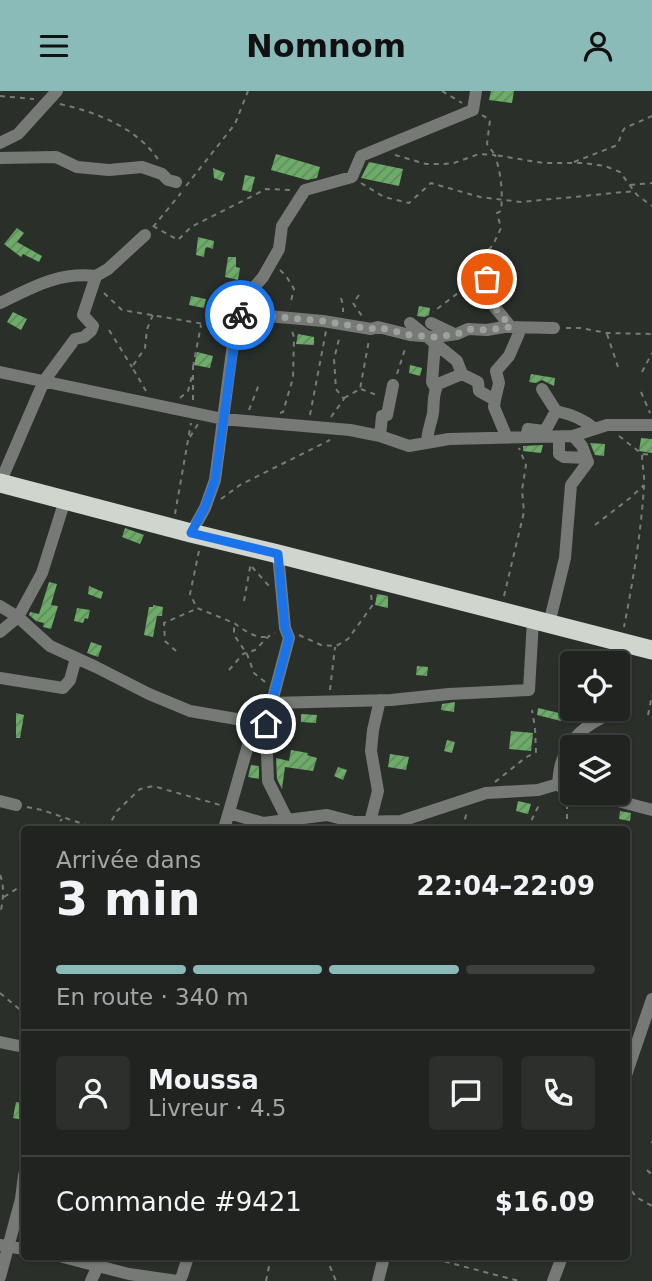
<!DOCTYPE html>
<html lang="fr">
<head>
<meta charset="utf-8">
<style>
	:root { --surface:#202320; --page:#2d2f2d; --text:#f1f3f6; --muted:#a2a4a5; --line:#3d403e; --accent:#8bbbb9 }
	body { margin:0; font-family:"DejaVu Sans",sans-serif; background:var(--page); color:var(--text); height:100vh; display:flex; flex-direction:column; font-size:26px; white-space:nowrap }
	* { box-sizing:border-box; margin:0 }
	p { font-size:23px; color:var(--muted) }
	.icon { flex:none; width:38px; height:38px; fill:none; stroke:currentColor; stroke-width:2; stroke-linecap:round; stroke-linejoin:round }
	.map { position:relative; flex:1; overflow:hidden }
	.side { position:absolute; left:21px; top:735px; width:609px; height:434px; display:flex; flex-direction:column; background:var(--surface); border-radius:7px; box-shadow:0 2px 5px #0004,0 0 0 2px var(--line) }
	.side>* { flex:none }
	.controls { position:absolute; left:560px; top:560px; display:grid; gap:14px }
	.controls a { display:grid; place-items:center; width:70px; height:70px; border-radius:7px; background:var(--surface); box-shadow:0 2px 5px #0004,0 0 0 2px var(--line); font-size:35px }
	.pin { position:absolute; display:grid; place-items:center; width:60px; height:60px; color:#fff; margin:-30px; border:4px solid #fff; border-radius:50%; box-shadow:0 2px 7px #0007 }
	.courier { position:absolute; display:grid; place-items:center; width:70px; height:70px; margin:-35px; border:5px solid #1a73e8; border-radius:50%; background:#fff; color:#222; box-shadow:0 2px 9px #0007 }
	.head em { font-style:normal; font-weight:600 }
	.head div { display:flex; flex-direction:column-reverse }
	.head { display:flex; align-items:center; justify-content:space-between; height:119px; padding:0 35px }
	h1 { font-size:46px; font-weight:600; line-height:52px }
	.bar { display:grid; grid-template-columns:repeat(4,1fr); gap:10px 7px; align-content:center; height:84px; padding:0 35px }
	.bar i { height:9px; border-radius:5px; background:var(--line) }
	.bar .on { background:var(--accent) }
	.bar p { grid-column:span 4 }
	.line { display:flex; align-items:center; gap:18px; padding:0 35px; border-top:2px solid var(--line) }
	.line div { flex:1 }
	.round { display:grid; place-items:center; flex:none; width:74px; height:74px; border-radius:7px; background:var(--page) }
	header { display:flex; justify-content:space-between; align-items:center; height:91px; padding:0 35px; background:var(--accent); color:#111; font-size:32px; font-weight:600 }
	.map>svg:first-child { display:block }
</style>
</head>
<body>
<header><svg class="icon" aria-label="menu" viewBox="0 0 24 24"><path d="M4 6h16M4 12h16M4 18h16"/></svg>Nomnom<svg class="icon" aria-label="person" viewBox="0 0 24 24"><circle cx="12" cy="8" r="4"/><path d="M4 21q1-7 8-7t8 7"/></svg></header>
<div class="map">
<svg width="652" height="1190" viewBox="0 0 652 1190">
	<defs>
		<pattern id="building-hatch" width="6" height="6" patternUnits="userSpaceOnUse" patternTransform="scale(1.75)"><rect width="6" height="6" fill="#6dab69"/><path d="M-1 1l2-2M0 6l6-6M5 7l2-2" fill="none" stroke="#608c5d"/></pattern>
	</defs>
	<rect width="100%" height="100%" fill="#2a2f2a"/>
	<path fill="url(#building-hatch)" d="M491,0H514L512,12L489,9Z
		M276,63L320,76L317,87L307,89L271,79Z
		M369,71L403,78L399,95L361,87Z
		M213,77L225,82L222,90L214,87Z
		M245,84L255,86L251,101L242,99Z
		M17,137L24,142L17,151L42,165L39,171L23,163L21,166L4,153Z
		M198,146L214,150L213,158L207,156L205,158L204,166L196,164Z
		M228,166H236V176L240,177L238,189L225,186Z
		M191,205L206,208L204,217L189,214Z
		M419,215L430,217L429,224L425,226L417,225Z
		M13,221L27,228L21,239L7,231Z
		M298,243L314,246V254L296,253Z
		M197,261L213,265L210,277L194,274Z
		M410,274L422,277L420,285L409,282Z
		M531,283L555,287L554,295L542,289L536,292L529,291Z
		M641,347L652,348V362L639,360Z
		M590,352L605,353L604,365L595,364Z
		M543,354L541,362L523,360V355Z
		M125,437L144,444L140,453L122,446Z
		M49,491L57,493L51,514L58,515L51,538L43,536L44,532L36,530L29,524L30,521L39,523Z
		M89,495L103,501L101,508L88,503Z
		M377,503L388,505V517L375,514Z
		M153,514L163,516L162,525H157L153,546L144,544L149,516H153Z
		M77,517L90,519L88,528L85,527L83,532L74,530Z
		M91,551L102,555L98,566L87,562Z
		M417,575L428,576L427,585L416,584Z
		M455,611L454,621L441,619L442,613Z
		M538,617L563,623L561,630L537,624Z
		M16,622L24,624L20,647H16Z
		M301,623L317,624L316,632L301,631Z
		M511,640L533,642L531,660L509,658Z
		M447,649L455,651L452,662L444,660Z
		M291,659L308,662L307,664L317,667L313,680L285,676L282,698L277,688L276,667L289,670Z
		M390,663L409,666L406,679L388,676Z
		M251,674L259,675V688L248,686Z
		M338,676L347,679L343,689L334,685Z
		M518,710L531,713L528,723L516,720Z
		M620,720L631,722L630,730L619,728Z
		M16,1011L24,1012V1029L13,1027Z"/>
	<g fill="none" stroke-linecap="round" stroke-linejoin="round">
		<path stroke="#787c78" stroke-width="2" stroke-dasharray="5 5" stroke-linecap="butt" d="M442,0L462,12
			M0,5L34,8
			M60,13C96,21 138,37 159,70
			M482,24L490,29L487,53L495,64L543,72H583L605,75L620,81L637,104L652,115
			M395,64L426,73H443L454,72L479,63L495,64C501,83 503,101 501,120L497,122L501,137L493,154L465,183L458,202L433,221
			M574,71L615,55C622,49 619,43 625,37L652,25
			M361,92L384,106L409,112L431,92L480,106L521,111L635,100
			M630,94L652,92
			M186,95L235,33L248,0
			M153,135L178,149L191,136L266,98L290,99
			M153,136L181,102
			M280,179L286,185L294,198L290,214
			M104,202L122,219L216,235L225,239
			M359,204L353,212L362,225
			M341,207L343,214V221
			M566,237H580L607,242L652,243
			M109,239L132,276
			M607,243L618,276
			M193,276L201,234
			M642,281L652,262
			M397,283L406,255
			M361,298L379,305
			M146,300L132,276L145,257L147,238L153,224
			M641,301L650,322
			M180,307L188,300L192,285
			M344,307L360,298L369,249
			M193,309V275
			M249,319L258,296H262
			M280,322L283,321L293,287L294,246L292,240
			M310,324L326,240
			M331,326L344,308L336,298L334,268L340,244
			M619,345L642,363C642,374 645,385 644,395C641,442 633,490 624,536
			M190,346L198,333
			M643,363L652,364
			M221,408L240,394L330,349
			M175,423L191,332
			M595,434L630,407L644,394
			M199,460L190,503L197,517L234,532
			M252,476L269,495
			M504,505L524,421L522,399L526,374L519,357
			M244,510L251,471
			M299,544L321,554L336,555L348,548L372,515L371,502
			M176,560L165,550L164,532L196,518
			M603,572L605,563
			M229,579L243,563L255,559L269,545L275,542
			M265,591L254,582L247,563L234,544V532C244,539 254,547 266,546
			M330,599L335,556
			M648,624L652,604
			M495,691L525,667L536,661L535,637L532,619
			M567,713V733L571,738
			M27,716L42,719L89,735L94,738
			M54,738L62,728
			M107,738L117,720L140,698L153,695L220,714
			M462,738L467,721
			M527,738L538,716V711
			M626,753H627
			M0,784C5,796 3,811 0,823
			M4,806L24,793
			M0,902L24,922
			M651,1051H652
			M647,1079L652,1084
			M626,1092L636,1106L652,1115
			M326,1166L336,1190
			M435,1168L519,1190
			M266,1190L271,1166"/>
		<path stroke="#777977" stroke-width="12" d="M0,52L18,43L57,0
			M0,67L56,66L77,76L109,79L142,76L162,83L168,89L176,91
			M487,188L492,213L511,236
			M244,208L268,225L323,230L371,238L378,236L410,244L435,246L457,243L468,238L487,239L504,236L554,237
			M0,212C33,196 58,181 96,185
			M410,232L457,270L462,283L478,291L479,300L495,309L494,316L507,347
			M431,232L454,243
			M0,281L223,328L350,339L380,345L409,355L449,348L573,345L607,334H652
			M436,298L438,293L462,283
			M542,298L556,320C570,323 584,328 595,338
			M495,309L499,292L496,280L509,265L519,242L517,236
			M380,345L382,325L387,324L393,294
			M526,346L528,338L545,340L556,320
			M559,346V363L564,366L586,367
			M427,352C427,341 431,333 433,322C434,313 433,306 436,298L432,291L435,252
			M0,392L44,290L75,248L84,246L91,240L93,235L83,224L96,185L108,178L145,144
			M191,442L205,417L215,389L232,260L244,208L263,186L279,158L282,135L305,99L352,86L361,65L473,19L476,0
			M278,463L285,537L289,547L266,633L268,690L288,730L298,738
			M0,515L18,526L50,555L96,576L149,603L190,620L266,633
			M549,533L565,467L571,394L588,371L582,355L573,345
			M0,541L18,526L42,482L65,409
			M0,587L63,597L70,589L76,567
			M271,612L391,609L449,603L529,599L533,529
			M558,693C559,686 559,677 562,670C568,651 582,637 600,628
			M0,710L16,714
			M229,722L263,732L327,724L354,731L401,730L486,702L538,699L558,693L567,702L603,706L652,719
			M370,731L378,700L371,660L373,639L380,609
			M224,738L255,630
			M0,951L24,956
			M626,984L652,908
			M0,1154L24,1158
			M63,1166L129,1183L177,1190
			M0,1186L21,1108L24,1084
			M91,1190L102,1166
			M179,1190L182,1185L188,1166
			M378,1190L384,1166
			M553,1190L562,1166"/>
		<path stroke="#d0d5ce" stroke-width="19" d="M0,392L191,442L278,463L652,559"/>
	</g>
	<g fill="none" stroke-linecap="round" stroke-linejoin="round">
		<path stroke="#9ea29e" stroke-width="7" stroke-dasharray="0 12.6" d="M240,224L244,208L268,225L323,230L371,238L378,236L410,244L435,246L457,243L468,238L487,239L511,236L492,213L487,188"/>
		<path stroke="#1a73e8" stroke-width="9" d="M240,224L233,260L215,389L205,416L191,442L278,463L285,537L289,547L266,633"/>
	</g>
</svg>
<div class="controls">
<a><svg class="icon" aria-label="locate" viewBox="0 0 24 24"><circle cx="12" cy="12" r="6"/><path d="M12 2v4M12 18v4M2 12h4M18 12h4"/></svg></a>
<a><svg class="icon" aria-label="layers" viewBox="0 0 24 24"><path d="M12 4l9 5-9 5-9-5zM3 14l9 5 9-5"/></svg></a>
</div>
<div class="pin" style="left:487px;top:188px;background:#ea580c"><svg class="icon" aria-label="bag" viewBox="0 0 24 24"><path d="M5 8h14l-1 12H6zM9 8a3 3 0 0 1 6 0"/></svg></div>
<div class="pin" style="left:266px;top:633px;background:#1f2937"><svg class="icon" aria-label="home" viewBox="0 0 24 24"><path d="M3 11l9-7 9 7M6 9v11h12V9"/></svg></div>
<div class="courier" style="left:240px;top:224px"><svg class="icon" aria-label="bike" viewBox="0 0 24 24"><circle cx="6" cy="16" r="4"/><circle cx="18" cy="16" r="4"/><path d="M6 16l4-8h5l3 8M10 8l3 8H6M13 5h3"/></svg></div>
<section class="side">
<div class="head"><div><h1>3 min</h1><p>Arrivée dans</p></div><em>22:04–22:09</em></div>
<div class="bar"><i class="on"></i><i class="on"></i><i class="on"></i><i></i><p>En route · 340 m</p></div>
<div class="line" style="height:126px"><a class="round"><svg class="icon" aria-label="person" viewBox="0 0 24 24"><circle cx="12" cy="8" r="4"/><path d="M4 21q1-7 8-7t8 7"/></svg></a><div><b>Moussa</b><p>Livreur · 4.5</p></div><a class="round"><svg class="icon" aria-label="chat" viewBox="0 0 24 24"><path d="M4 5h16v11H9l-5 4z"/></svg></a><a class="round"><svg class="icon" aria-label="phone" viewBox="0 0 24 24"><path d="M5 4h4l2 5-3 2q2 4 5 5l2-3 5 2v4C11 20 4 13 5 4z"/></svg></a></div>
<div class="line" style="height:91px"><div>Commande #9421</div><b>$16.09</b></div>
</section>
</div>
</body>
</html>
